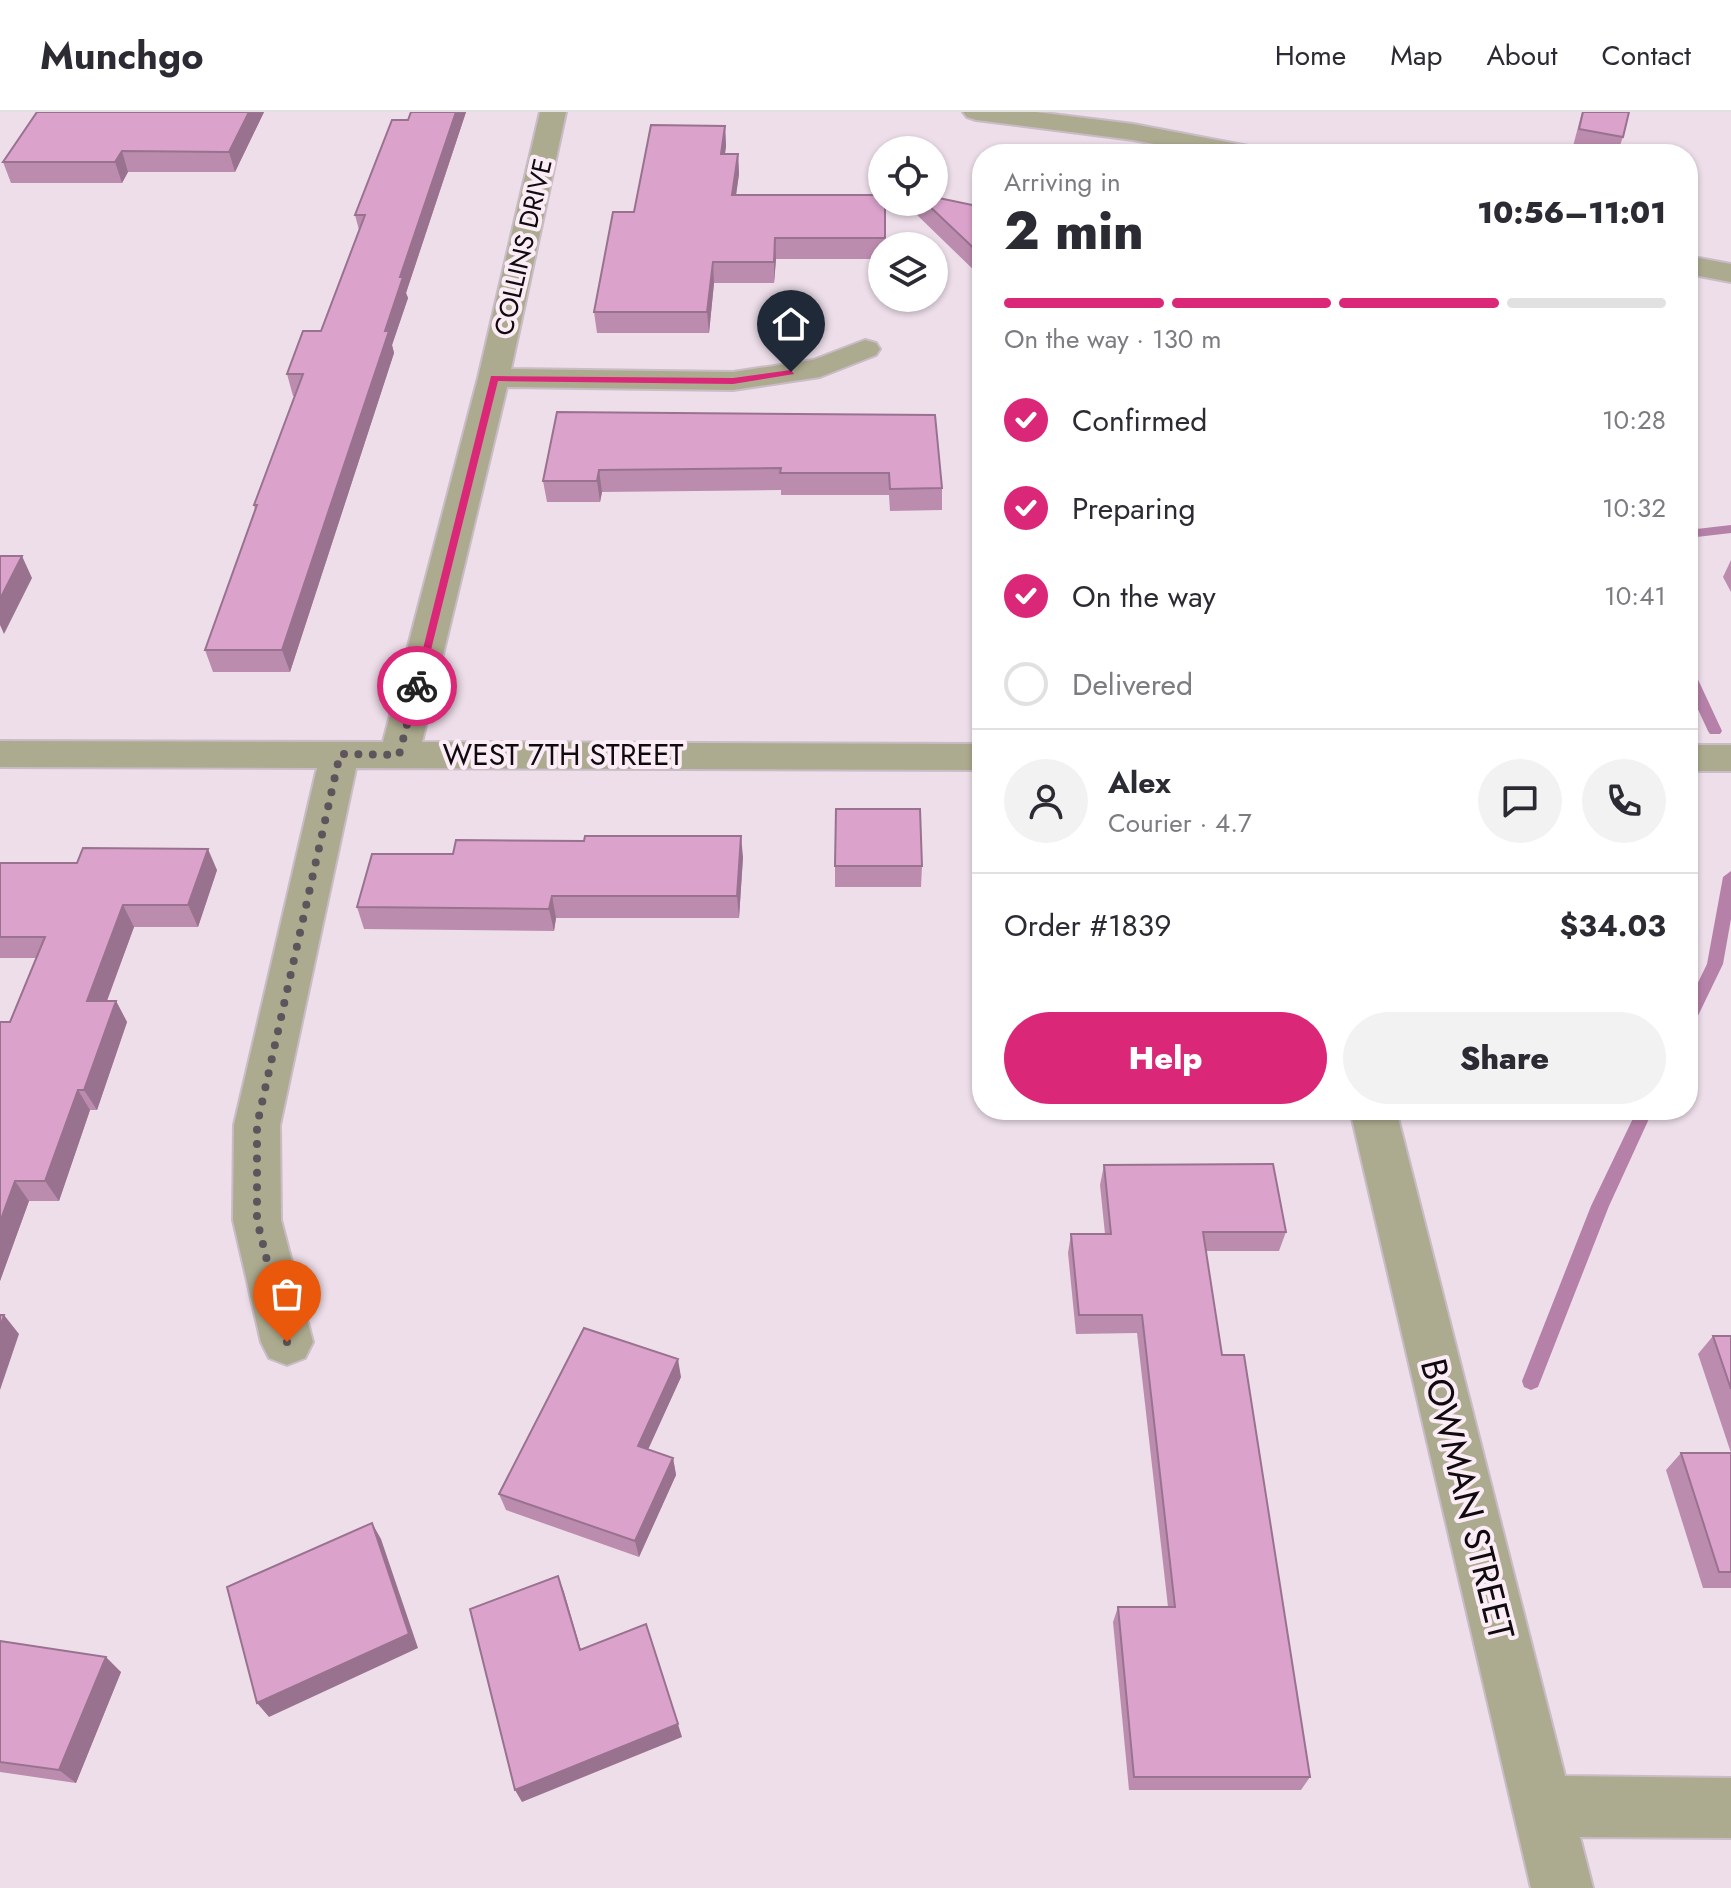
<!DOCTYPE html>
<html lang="en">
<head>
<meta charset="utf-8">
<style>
	:root { --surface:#fff; --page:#f2f2f3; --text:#2b2b33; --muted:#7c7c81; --line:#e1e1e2; --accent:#db2777 }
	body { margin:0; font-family:Jost,sans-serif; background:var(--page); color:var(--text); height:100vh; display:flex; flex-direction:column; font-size:30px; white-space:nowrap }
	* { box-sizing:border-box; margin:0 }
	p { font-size:26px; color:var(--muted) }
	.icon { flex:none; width:44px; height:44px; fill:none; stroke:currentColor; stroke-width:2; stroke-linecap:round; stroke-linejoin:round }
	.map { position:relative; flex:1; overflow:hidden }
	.sheet { position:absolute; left:972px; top:32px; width:726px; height:976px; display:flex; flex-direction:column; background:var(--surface); border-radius:32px; box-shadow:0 2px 6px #0004 }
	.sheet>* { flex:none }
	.tools { position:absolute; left:868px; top:24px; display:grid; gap:16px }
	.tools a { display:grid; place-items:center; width:80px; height:80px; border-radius:50%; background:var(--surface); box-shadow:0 2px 6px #0004; font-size:40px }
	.pin { position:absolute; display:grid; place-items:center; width:68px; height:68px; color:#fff; margin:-82px -34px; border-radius:50% 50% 50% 0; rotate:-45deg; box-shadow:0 0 8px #0007 }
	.pin .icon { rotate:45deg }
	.courier { position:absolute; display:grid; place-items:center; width:80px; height:80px; margin:-40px; border:6px solid #db2777; border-radius:50%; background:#fff; color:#222; box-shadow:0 2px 10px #0007 }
	.summary em { font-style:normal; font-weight:800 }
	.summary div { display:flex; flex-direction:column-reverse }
	.summary { display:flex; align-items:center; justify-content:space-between; height:136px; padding:0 32px }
	h1 { font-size:52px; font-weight:800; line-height:60px }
	.bar { display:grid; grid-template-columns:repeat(4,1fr); gap:12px 8px; align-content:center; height:96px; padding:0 32px }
	.bar i { height:10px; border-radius:6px; background:var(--line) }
	.bar .on { background:var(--accent) }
	.bar p { grid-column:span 4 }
	.line { display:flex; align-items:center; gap:20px; padding:0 32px; border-top:2px solid var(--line) }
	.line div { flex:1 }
	.round { display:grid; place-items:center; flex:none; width:84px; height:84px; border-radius:42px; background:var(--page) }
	ol { padding:0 32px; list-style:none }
	li { display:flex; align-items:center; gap:24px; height:88px }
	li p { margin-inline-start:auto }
	li .icon { padding:8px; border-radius:50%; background:var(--accent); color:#fff; stroke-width:4 }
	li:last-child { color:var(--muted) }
	li i { width:44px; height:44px; border:4px solid var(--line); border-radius:50% }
	.cta { display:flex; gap:16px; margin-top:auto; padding:16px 32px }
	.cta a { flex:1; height:92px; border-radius:48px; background:var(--accent); color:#fff; font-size:32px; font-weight:800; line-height:92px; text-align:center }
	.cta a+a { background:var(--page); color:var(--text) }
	header { display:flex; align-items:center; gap:48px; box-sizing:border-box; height:112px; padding:0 40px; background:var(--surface); border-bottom:2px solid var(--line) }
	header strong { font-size:38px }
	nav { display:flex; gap:44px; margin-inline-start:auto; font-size:28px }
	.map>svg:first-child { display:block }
</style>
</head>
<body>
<header>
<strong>Munchgo</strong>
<nav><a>Home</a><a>Map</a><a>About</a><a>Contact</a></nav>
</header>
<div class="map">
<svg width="1731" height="1776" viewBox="0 0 1731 1776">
	<rect width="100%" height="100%" fill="#eddee9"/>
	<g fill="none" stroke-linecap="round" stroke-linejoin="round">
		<path fill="#b681a9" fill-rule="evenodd" d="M1731,413V421L1688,426V418Z
			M1688,557L1695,561L1722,619L1720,622H1710L1708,619L1688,576Z
			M1731,759V807L1723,852L1694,912L1688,914V891L1707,852L1723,765Z
			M1637,998H1653L1609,1094L1538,1275L1531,1278L1524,1275L1522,1269L1591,1094Z"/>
		<defs>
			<path id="minor" d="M540,0H566L511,257L733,260L813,248L865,228L876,231L880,237L876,243L820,265L733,278L507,275L422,630L982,632V658L356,656L280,1013L281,1108L313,1230L305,1246L287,1253L269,1246L261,1230L233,1108L234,1013L317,656L0,655V629L383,630L478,266Z
				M963,0H1036L1133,12L1248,34L1257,36L1261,42H1207L1133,28L976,8L967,5Z
				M1688,144L1731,152V170L1688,162Z
				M1688,633H1731V659H1688Z
				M1350,998H1396L1565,1664L1731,1666V1726L1580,1725L1593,1776H1531Z"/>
		</defs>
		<use href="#minor" stroke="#c9bcc6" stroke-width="4"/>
		<use href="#minor" fill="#adab8f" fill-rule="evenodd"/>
	</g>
	<path fill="#bc8caf" d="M264,0L235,60H128L122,71H11L3,50Z
		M411,0H466L406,181L408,186L392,233L394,241L290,560H213L205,538L255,398L254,393L295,284H293L287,262L321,219L359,118L355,103L408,8Z
		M1582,0H1629L1623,25L1617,42H1599L1572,38Z
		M725,14L726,34L725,42H738L739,62L736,83L885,90V134H882V147H776L774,171H714L709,221H597L594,200L634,100Z
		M915,90H934L982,95V166L915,101Z
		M982,284V312L977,310L978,289Z
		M557,300L935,303L942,376V398L890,399L889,383H781V378L602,380L600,390H547L543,369Z
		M1731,448V480L1723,465Z
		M743,745L739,806H556L554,819L364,817L357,795Z
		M0,751L217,758L198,815H134L107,889H116L127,910L97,998H90L59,1089H29L0,1169V910H10L36,846H0Z
		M835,754H922L921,775H835Z
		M1104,1053L1286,1120L1279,1139H1206L1222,1243L1310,1665L1301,1678H1129L1113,1510L1118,1495H1168L1137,1221L1076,1222L1068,1141L1071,1122H1105L1100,1073Z
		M1713,1224H1731V1341L1698,1242Z
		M681,1265L648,1337L673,1346L676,1363L639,1445L506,1398L499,1382Z
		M1681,1341H1731V1476H1703L1666,1358Z
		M0,1529L121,1560L76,1671L0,1660Z"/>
	<path fill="#99728f" d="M249,0H264L235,60L229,40Z
		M456,0H466L406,181L408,186L392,233L394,241L290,560L282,538L385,219L400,165Z
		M725,14L726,34L722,62L721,42Z
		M122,39L128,60L122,71L115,50Z
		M738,42L739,62L733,104L732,83Z
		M775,126L776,147L774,171V150Z
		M713,150L714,171L709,221L707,200Z
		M599,358L602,380L600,390L597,369Z
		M22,444L32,466L4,522L0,513V487Z
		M741,724L743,745L739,806L737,784Z
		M208,737L217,758L198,815L188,793Z
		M552,784L556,806L554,819L549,797Z
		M123,793L134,815L99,910L87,889Z
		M116,889L127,910L97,998L84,978Z
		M78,978L90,998L59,1089L45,1069Z
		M15,1069L29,1089L0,1169V1110Z
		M4,1203L19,1222L0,1278V1216Z
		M678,1247L681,1265L642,1351L638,1334Z
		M673,1346L676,1363L639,1445L635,1429Z
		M372,1411L381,1427L418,1536L269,1605L257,1591Z
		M558,1464L564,1480L585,1552L580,1538Z
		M106,1545L121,1560L76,1671L59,1658Z
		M678,1612L682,1625L522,1690L515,1678Z"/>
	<path fill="#dba3cc" stroke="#99728f" stroke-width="2" d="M37,0H249L229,40L122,39L115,50H3Z
		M411,0H456L400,165H403L385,219H389L282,538H205L257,393H254L303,262H287L303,219H321L365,103H355L392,8H408Z
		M1583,0H1629L1623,25L1579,17Z
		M651,13L725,14L721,42H738L732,83H882V90H885V126H775L774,150H713L707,200H594L613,100H634Z
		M934,85L982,95V144L925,90H934Z
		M557,300L935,303L942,376L890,377L889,361H780L781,356L599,358L597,369H543Z
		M0,444H22L0,487Z
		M836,697H920L922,754H835Z
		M585,724H741L737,784H552L549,797L357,795L372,742H453L456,728L584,729Z
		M83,736L208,737L188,793H123L87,889H116L84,978H78L45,1069H15L0,1110V910H10L45,825H0V751H77Z
		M1273,1052L1286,1120H1203L1222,1243H1244L1310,1665H1134L1118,1495H1175L1142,1203H1079L1071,1122H1111L1104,1053Z
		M0,1203H4L0,1216Z
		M584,1216L678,1247L638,1334L673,1346L635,1429L499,1382Z
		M1713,1224H1731V1277Z
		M1681,1341H1731V1460H1719Z
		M372,1411L409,1522L257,1591L227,1475Z
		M558,1464L580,1538L646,1512L678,1612L515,1678L470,1497Z
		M0,1529L106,1545L59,1658L0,1650Z"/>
	<path fill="#db2777" d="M791,258L794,262L733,272L498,269L422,574L413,577L491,264L733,266Z"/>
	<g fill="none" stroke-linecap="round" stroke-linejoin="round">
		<path stroke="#5d555b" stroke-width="8" stroke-dasharray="0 14.4" d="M287,1230L257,1108V1013L340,642L399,643L417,574"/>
	</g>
	<g text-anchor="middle" stroke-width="8" stroke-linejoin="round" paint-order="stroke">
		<g font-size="26" fill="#0f0b0e" stroke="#fbecf6">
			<text transform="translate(523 135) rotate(-77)" y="9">COLLINS DRIVE</text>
		</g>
		<g font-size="30" fill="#0f0b0e" stroke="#fbecf6">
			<text x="563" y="653">WEST 7TH STREET</text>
		</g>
		<g font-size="36" fill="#0f0b0e" stroke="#fbecf6">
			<text transform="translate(1468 1387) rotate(76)" y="13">BOWMAN STREET</text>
		</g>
	</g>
</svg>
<div class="tools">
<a><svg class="icon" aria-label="locate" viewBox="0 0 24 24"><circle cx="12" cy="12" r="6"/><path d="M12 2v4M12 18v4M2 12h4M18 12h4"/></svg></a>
<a><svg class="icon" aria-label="layers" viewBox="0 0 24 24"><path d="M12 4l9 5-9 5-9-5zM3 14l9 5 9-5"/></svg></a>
</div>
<div class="pin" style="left:287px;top:1230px;background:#ea580c"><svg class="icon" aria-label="bag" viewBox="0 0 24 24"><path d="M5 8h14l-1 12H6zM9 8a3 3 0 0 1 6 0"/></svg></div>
<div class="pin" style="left:791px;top:260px;background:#1f2937"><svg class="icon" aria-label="home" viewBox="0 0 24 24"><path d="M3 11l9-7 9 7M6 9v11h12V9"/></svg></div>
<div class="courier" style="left:417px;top:574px"><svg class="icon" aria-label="bike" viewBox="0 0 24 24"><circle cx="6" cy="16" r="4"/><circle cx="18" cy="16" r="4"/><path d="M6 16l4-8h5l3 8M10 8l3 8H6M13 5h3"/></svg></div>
<section class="sheet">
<div class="summary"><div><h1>2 min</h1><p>Arriving in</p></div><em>10:56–11:01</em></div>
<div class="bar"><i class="on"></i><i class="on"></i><i class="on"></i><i></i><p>On the way · 130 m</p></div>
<ol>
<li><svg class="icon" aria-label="check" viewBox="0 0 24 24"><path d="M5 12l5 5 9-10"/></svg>Confirmed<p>10:28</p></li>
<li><svg class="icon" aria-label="check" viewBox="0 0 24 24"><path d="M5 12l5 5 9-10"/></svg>Preparing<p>10:32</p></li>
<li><svg class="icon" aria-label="check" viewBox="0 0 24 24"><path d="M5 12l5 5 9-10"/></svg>On the way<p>10:41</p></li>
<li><i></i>Delivered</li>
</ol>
<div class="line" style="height:144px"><a class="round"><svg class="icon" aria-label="person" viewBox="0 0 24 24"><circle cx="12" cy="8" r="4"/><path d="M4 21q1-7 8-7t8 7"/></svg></a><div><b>Alex</b><p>Courier · 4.7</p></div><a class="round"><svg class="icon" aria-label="chat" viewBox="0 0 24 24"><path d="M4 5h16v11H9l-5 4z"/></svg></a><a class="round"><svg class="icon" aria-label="phone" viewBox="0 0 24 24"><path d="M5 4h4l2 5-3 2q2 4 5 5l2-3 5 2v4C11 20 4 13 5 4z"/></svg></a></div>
<div class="line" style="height:104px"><div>Order #1839</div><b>$34.03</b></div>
<div class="cta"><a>Help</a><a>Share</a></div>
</section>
</div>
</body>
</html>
